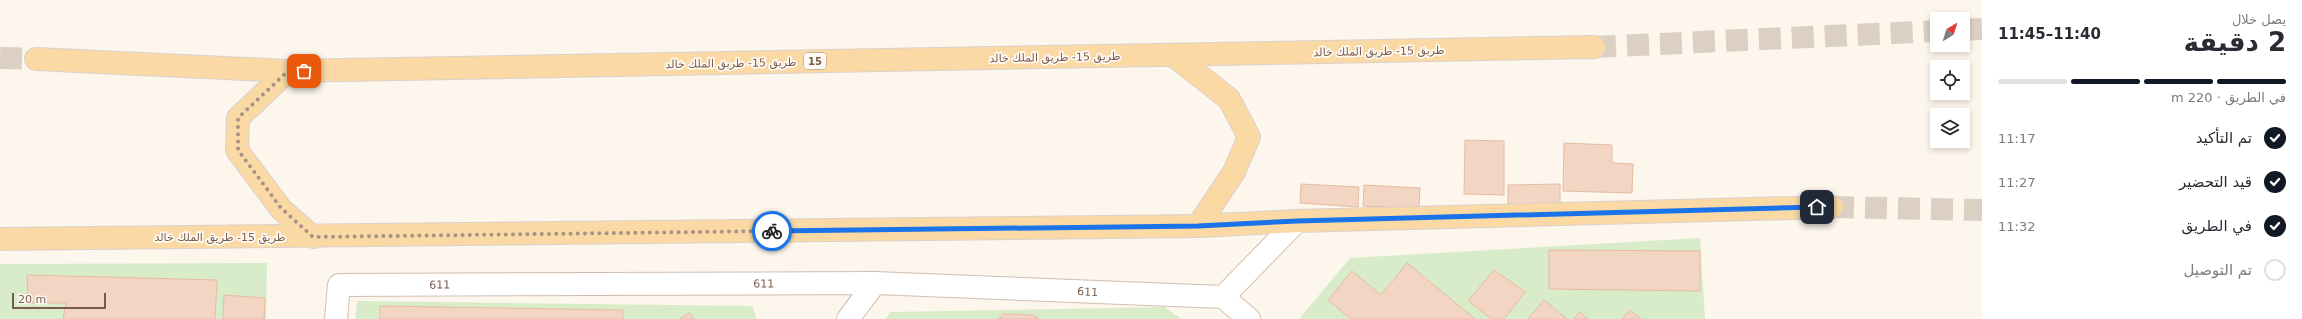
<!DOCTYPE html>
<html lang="ar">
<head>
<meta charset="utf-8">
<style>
	:root { --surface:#fff; --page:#f7f7f7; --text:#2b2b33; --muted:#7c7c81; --line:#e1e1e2; --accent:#111827 }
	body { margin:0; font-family:"DejaVu Sans","Noto Naskh Arabic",sans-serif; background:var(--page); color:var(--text); direction:rtl; height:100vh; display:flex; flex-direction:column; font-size:15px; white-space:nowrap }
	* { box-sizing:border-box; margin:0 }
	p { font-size:13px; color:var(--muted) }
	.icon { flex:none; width:22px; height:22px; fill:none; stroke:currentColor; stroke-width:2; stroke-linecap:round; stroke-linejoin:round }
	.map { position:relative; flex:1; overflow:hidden; direction:ltr }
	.sheet { display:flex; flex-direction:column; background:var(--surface); width:320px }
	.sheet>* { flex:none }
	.needle { width:26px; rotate:38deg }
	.controls { position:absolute; left:1930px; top:12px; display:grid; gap:8px }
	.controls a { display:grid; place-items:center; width:40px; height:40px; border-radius:0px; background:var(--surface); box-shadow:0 2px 6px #0003; font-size:20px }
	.scale { position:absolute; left:12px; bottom:10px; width:94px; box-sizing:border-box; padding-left:4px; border:2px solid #7a5c4d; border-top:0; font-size:11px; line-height:14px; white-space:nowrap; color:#7a5c4d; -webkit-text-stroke:3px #fffaf3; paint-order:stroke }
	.pin { position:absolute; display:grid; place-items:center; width:34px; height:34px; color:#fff; margin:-17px; border-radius:8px; box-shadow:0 2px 6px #0006 }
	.courier { position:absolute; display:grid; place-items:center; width:40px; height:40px; margin:-20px; border:3px solid #1a73e8; border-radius:50%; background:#fff; color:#222; box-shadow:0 1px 5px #0007 }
	.overview em { font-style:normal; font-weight:700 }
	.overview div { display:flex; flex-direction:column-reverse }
	.overview { display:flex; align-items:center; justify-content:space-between; height:68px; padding:0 16px }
	h1 { font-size:26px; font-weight:700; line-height:30px }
	.bar { display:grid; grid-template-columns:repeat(4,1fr); gap:6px 4px; align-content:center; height:48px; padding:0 16px }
	.bar i { height:5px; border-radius:3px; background:var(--line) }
	.bar .active { background:var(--accent) }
	.bar p { grid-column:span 4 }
	ol { padding:0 16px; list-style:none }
	li { display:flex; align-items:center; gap:12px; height:44px }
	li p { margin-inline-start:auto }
	li .icon { padding:4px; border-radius:50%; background:var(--accent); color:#fff; stroke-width:4 }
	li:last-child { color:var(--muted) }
	li i { width:22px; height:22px; border:2px solid var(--line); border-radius:50% }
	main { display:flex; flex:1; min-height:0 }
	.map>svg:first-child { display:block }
</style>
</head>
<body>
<main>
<section class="sheet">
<div class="overview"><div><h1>2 دقيقة</h1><p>يصل خلال</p></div><em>11:40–11:45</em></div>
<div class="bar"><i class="active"></i><i class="active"></i><i class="active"></i><i></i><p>في الطريق · 220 m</p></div>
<ol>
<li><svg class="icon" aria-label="check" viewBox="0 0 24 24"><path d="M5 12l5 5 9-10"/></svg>تم التأكيد<p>11:17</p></li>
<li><svg class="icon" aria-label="check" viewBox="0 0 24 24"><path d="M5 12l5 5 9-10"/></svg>قيد التحضير<p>11:27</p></li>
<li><svg class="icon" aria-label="check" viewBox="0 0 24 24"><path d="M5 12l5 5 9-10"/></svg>في الطريق<p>11:32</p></li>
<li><i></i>تم التوصيل</li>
</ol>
</section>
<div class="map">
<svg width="1982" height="319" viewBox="0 0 1982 319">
	<rect width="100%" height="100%" fill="#fdf6ec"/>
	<path fill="#d8ecc9" d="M1700,238L1705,319H1299L1350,258Z
		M267,263L266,319H0V264Z
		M357,301L752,306L757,319H355Z
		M1165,307L1181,319H885L891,312Z"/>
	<path fill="#f3d5c3" stroke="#e6bba3" d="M1465,140L1504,141V195L1464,194Z
		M1564,143L1612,145V163L1633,164L1632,193L1563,191Z
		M1301,184L1359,187L1358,207L1300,203Z
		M1560,184V205L1508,207V185Z
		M1364,185L1420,188L1419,208L1363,206Z
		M1549,250L1700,251V291L1549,289Z
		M1407,263L1475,319H1351L1328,300L1352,271L1381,295Z
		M1494,270L1525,292L1504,319H1492L1468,301Z
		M27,275L217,280L215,319H63L66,303H28Z
		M224,295L265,298L264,319H223Z
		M1544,300L1567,319H1528Z
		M380,306L623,310V319H380Z
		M1630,310L1641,319H1622Z
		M1579,312L1588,319H1574Z
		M689,313L694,319H680Z
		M1003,314L1033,315L1039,319H999Z"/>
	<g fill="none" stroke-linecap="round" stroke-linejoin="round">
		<path stroke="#dcd0c4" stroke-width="22" stroke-dasharray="22 11" stroke-linecap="butt" d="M1963,30L1982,29
			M1594,47L1937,31
			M0,58L36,59
			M1832,207L1982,210"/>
		<defs>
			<g id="minor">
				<path d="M1223,297L1297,221"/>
				<path d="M1223,297L1249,319"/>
				<path id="s1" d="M336,319L339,285L875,283L1223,297"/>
				<path d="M848,319L875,283"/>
			</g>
			<path id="major" d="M1173,55L1229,99L1249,137L1234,172L1198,226
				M36,59L288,71L1594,47
				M288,71L238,118L237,150L281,209L313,237
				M0,239L1198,226L1297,221L1832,207"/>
		</defs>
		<use href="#minor" stroke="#d1beb0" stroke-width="24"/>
		<use href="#major" stroke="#dad1cd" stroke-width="24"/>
		<use href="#minor" stroke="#fff" stroke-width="22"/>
		<use href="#major" stroke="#fbd9a5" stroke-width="22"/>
	</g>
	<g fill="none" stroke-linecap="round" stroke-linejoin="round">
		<path stroke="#a89285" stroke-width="4" stroke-dasharray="0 7.2" d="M304,71H288L238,118V150L281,208L313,237L772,231"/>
		<path stroke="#1a73e8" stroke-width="5" d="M772,231L1198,226L1297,221L1817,207"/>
	</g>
	<g text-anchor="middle" stroke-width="3.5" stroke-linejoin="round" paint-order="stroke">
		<rect fill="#fffaf3" stroke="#a28b7f" stroke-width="1" x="804" y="53" width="22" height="16" rx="3"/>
		<g font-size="10" font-weight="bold" fill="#7a5c4d">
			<text x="815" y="65">15</text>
		</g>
		<g font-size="11" fill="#7a5c4d" stroke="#fffaf3">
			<text transform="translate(1379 51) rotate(-1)" y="4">طريق 15- طريق الملك خالد</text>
			<text transform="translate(1055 57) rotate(-1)" y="4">طريق 15- طريق الملك خالد</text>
			<text transform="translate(731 63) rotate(-1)" y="4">طريق 15- طريق الملك خالد</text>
			<text x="220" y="241">طريق 15- طريق الملك خالد</text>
			<text dy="4" stroke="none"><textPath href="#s1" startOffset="459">611</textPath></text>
			<text dy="4" stroke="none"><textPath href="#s1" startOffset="135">611</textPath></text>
			<text dy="4" stroke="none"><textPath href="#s1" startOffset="783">611</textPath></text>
		</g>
	</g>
</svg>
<div class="controls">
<a><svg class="needle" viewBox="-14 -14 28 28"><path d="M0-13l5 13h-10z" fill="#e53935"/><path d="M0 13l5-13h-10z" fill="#7c7c81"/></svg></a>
<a><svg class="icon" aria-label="locate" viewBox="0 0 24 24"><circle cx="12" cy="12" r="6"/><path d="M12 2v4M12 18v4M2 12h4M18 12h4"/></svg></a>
<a><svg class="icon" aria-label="layers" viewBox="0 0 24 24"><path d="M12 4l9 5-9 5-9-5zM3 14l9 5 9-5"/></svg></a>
</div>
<div class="scale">20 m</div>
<div class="pin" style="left:304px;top:71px;background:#ea580c"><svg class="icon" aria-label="bag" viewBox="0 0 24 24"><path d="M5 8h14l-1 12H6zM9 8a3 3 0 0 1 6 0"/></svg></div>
<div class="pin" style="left:1817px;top:207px;background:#1f2937"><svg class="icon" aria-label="home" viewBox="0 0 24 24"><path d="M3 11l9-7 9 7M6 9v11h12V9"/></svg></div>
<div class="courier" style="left:772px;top:231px"><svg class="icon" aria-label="bike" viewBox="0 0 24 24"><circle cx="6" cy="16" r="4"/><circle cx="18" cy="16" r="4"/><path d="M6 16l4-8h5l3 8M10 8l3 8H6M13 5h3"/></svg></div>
</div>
</main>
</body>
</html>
